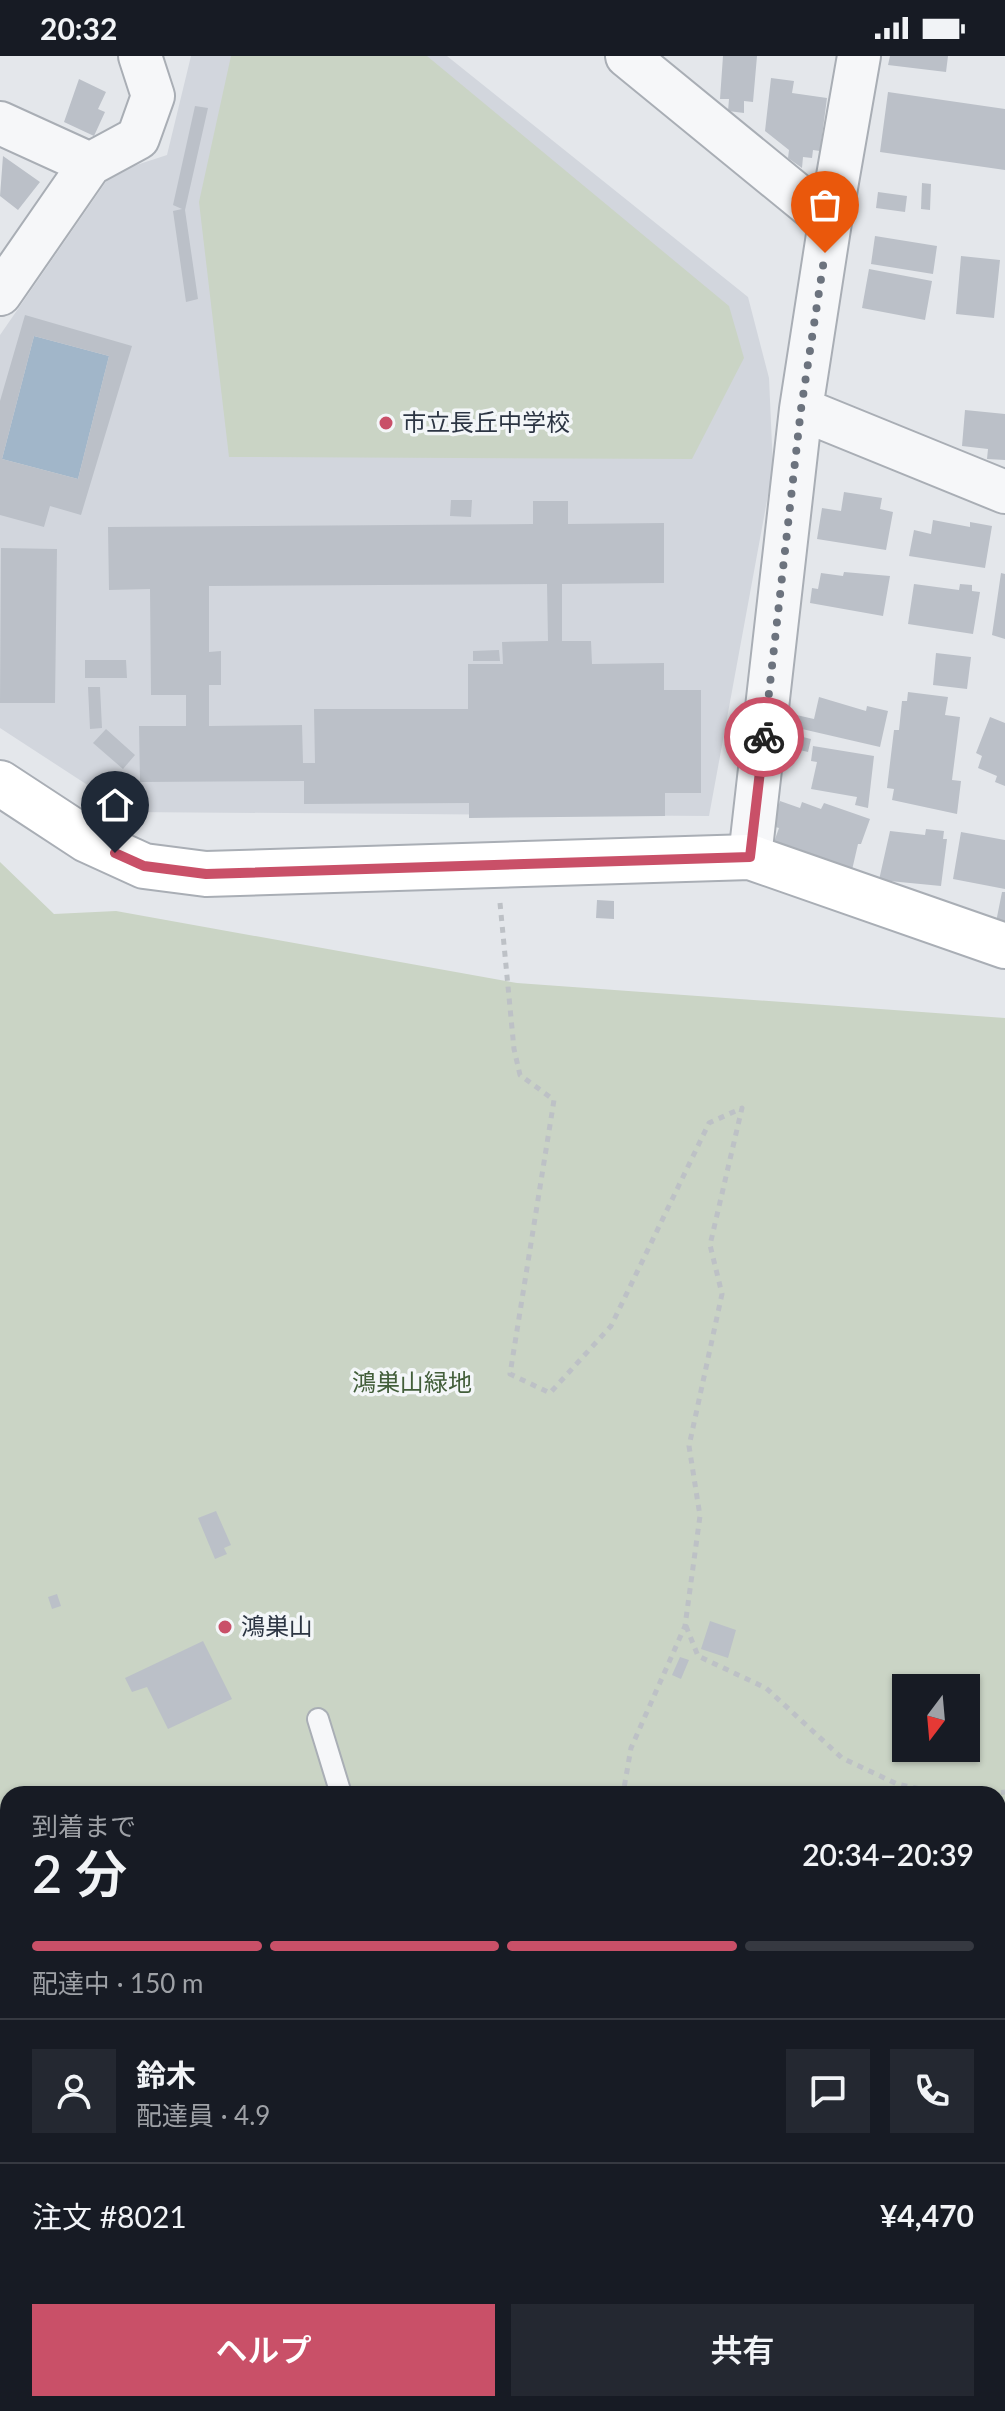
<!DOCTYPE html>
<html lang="ja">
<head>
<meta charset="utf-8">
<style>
	:root { --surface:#171b24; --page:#242831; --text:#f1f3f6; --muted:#9ea1a6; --line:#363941; --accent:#c95068 }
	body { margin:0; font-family:Lato,"Noto Sans JP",sans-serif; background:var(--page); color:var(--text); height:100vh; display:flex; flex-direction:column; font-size:30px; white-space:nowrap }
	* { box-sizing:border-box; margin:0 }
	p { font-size:26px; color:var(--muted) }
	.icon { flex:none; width:44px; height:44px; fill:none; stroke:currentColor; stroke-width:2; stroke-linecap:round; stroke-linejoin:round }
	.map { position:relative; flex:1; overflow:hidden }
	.panel { position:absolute; left:0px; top:1730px; width:1006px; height:626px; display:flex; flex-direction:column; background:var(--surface); border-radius:24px 24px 0 0; box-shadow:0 2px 6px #0004 }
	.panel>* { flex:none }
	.needle { width:52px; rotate:196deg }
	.controls { position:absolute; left:892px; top:1618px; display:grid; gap:16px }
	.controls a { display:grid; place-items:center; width:88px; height:88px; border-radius:0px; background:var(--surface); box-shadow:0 2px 6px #0004; font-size:40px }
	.pin { position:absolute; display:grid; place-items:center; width:68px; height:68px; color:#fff; margin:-82px -34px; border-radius:50% 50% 50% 0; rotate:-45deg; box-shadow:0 0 8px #0007 }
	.pin .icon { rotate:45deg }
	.courier { position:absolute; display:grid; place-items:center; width:80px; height:80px; margin:-40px; border:6px solid #c95068; border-radius:50%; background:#fff; color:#222; box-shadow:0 2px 10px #0007 }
	.summary em { font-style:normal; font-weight:600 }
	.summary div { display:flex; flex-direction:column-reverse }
	.summary { display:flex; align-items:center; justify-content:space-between; height:136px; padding:0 32px }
	h1 { font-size:52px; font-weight:600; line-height:60px }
	.bar { display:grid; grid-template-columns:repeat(4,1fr); gap:12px 8px; align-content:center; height:96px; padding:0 32px }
	.bar i { height:10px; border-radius:6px; background:var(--line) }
	.bar .current { background:var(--accent) }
	.bar p { grid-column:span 4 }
	.line { display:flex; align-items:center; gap:20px; padding:0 32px; border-top:2px solid var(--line) }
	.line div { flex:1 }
	.round { display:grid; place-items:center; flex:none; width:84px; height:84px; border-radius:0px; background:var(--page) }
	.action { display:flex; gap:16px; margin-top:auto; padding:16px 32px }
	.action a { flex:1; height:92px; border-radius:0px; background:var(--accent); color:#fff; font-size:32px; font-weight:600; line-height:92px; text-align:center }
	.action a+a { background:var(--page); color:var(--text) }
	.status { display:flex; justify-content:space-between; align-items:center; height:56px; padding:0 40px; background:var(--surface); direction:ltr }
	.status svg { height:22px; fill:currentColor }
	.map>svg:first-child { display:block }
</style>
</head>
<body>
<div class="status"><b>20:32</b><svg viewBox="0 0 49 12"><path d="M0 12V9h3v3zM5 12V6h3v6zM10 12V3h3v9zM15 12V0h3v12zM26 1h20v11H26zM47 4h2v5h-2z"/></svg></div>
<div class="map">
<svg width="1005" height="2355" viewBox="0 0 1005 2355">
	<rect width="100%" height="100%" fill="#e4e7eb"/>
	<path fill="#d2d6dd" d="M191,0H447L748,241L769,322L773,412L709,760L129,756L0,672V279L112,117L167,99Z"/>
	<path fill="#cad4c5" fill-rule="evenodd" d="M231,0H427L729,250L744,302L692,403L229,401L199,146Z
		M0,806L54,858L116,855L517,927L1005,962V1908H998V1738H8V2345L0,2338ZM906,1632H966V1692H906Z
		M11,2348H660L658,2355H17Z"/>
	<path fill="#a1b6c9" d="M34,280L109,300L78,423L2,403Z"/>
	<path fill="#bbc0c8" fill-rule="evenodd" d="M723,0H757L753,46L744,45V57L728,55L729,43H720Z
		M890,0H948L946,16L888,9Z
		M771,22L794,25L792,37L827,42L820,95L813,94L812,102L803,101L802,112L788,102L789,94L765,75Z
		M79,23L106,36L98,53L105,56L94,80L64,66Z
		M888,36L1005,53V114L880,96Z
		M195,50L208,52L185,154L198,243L186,246L173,155L182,153L173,149Z
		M3,100L40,126L18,154L0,140Z
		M922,127L931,128L930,154L921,153Z
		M878,136L907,140L905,156L876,152Z
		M875,180L937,190L933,218L871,208Z
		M961,200L1000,204L994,262L956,258Z
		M869,213L932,225L925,264L862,252Z
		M25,259L132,290L81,459L50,450L44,471L0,459V345ZM34,280L109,300L78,423L2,403Z
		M965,354L1005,358V404L987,403L988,393L962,390Z
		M844,436L882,442L880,453L893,456L886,494L817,483L822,452L841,455Z
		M451,444H472L471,461L450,460Z
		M533,445H568V468L664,467V527L562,528V585H591L592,608L664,607V634H701V737H665V760L469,762V747L304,748V725L140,726L139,670H186V639H151L150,533L109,534L108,471L533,468ZM547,528L548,585L502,586L503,608H468V653H314L315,707H303L302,669L209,670V629H221V595L209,596V530Z
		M933,464L970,471V466L992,470L985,512L909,500L914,474L931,478Z
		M1,492L57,493L55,647H0Z
		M844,516L890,520L883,560L810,547L812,532L818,533L821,517L843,520Z
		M1001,517L1005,518V583L992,579Z
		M914,528L959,534L960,528L972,529V535L980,536L973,578L908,568Z
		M499,594L500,605H473V595Z
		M936,597L971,601L967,633L933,629Z
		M85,604H126L127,622H85Z
		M88,631H100L102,672L90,673Z
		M908,636L948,641L945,659L960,661L952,724L961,725L957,758L892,744L894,733L887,732L894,674H899L902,645H907Z
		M819,641L866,655L867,650L888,655L880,691L789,670L792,658L814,663Z
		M990,661L1005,667V730L995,726L997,720L978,712L982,700L976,697Z
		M106,673L135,699L123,713L93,687Z
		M787,677L811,683L808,696L783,690Z
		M813,690L874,700L868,752L855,749L857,741L811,733L817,706L811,705Z
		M780,745L800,752L802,746L821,753L824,747L870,763L861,788H858L852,814L774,786L779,772L772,770Z
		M926,773L944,775L943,783H947L941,830L879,824L890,775L925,779Z
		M961,776L1005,784V833L953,823Z
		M1002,836H1005V868L996,866Z
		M597,844L614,845V863L596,862Z
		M216,1455L231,1489L224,1492L227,1498L215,1503L198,1462Z
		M57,1538L61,1550L52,1553L48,1541Z
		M710,1565L736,1574L728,1602L701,1593Z
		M203,1585L232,1643L168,1673L147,1631L132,1636L125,1622Z
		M680,1601L689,1604L681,1623L672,1619Z
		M998,1975L1005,1977V2030L1000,2028L1002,2021L998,2020Z
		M998,2158L1005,2160V2198L998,2196Z
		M998,2211L1005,2213V2264L998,2262Z
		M998,2309L1005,2311V2355L976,2351L998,2348Z
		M717,2348H742V2355H716Z
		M808,2348H863L861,2355H806Z"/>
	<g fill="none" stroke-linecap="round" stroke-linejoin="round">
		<defs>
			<path id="lane" d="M318,1663L341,1738
				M169,2348L177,2355
				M525,2348L526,2355
				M116,2355L124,2348"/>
			<path id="street" d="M627,0L830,166L859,0
				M0,67L90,108
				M830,166L801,353L1005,436
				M0,238L90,108L138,82L153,40L140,0
				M750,801L801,353
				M998,2052L1005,2054
				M998,2280L1005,2282
				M774,2355L776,2348"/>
			<path id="secondary" d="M0,727L87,784L144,810L206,818L750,801L1005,890"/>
		</defs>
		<use href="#lane" stroke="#a9aeb5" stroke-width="24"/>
		<use href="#street" stroke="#a9aeb5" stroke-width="46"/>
		<use href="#secondary" stroke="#a9aeb5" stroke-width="48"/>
		<path stroke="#bdc1c6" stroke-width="5" stroke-dasharray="6 6" stroke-linecap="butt" d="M500,847L514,993L520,1019L554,1044L510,1318L550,1337L611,1270L709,1067L742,1052L710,1189L722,1238L689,1390L700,1460L685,1570L631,1692L623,1738
			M686,1570L698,1600L766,1632L842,1702L897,1728L943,1738
			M989,1738L1005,1736
			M0,1844L8,1843"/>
		<use href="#lane" stroke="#f6f7f9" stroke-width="20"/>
		<use href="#street" stroke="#f6f7f9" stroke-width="42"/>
		<use href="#secondary" stroke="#fff" stroke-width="44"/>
	</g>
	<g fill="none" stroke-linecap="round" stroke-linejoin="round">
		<path stroke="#6c737e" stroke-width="8" stroke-dasharray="0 14.4" d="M764,681L801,353L825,197"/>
		<path stroke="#c95068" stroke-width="10" d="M115,797L144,810L206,818L750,801L764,681"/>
	</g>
	<g fill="#c95068" stroke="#f3f6f8" stroke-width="3">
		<circle cx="386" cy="367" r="8"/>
		<circle cx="225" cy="1571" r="8"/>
	</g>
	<g text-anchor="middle" stroke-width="7" stroke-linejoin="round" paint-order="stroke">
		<g font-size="24" fill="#2c3543" stroke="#f3f6f8" text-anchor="start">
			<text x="402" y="375">市立長丘中学校</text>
			<text x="241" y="1579">鴻巣山</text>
		</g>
		<g font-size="24" fill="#425e3a" stroke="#f3f6f8">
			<text x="412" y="1335">鴻巣山緑地</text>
		</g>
	</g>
</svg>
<div class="controls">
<a><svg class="needle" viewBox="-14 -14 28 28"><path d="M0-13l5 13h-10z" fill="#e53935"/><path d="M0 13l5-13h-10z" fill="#9ea1a6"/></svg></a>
</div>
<div class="pin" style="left:825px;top:197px;background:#ea580c"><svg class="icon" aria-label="bag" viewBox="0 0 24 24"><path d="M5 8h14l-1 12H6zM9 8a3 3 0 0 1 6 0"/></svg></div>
<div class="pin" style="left:115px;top:797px;background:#1f2937"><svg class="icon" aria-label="home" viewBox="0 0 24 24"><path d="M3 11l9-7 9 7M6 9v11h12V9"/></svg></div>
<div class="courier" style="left:764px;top:681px"><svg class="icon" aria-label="bike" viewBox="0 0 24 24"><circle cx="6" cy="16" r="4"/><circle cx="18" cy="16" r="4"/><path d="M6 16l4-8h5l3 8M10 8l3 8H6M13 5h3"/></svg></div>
<section class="panel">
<div class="summary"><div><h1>2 分</h1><p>到着まで</p></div><em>20:34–20:39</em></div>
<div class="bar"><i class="current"></i><i class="current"></i><i class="current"></i><i></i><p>配達中 · 150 m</p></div>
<div class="line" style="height:144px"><a class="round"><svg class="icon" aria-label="person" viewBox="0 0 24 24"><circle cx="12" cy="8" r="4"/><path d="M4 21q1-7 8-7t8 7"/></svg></a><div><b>鈴木</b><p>配達員 · 4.9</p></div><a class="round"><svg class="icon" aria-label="chat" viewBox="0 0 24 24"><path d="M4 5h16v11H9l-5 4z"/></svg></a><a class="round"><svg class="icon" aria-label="phone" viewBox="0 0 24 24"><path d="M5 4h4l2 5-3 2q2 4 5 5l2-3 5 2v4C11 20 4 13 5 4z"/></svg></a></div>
<div class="line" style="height:104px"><div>注文 #8021</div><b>¥4,470</b></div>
<div class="action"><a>ヘルプ</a><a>共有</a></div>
</section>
</div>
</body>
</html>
